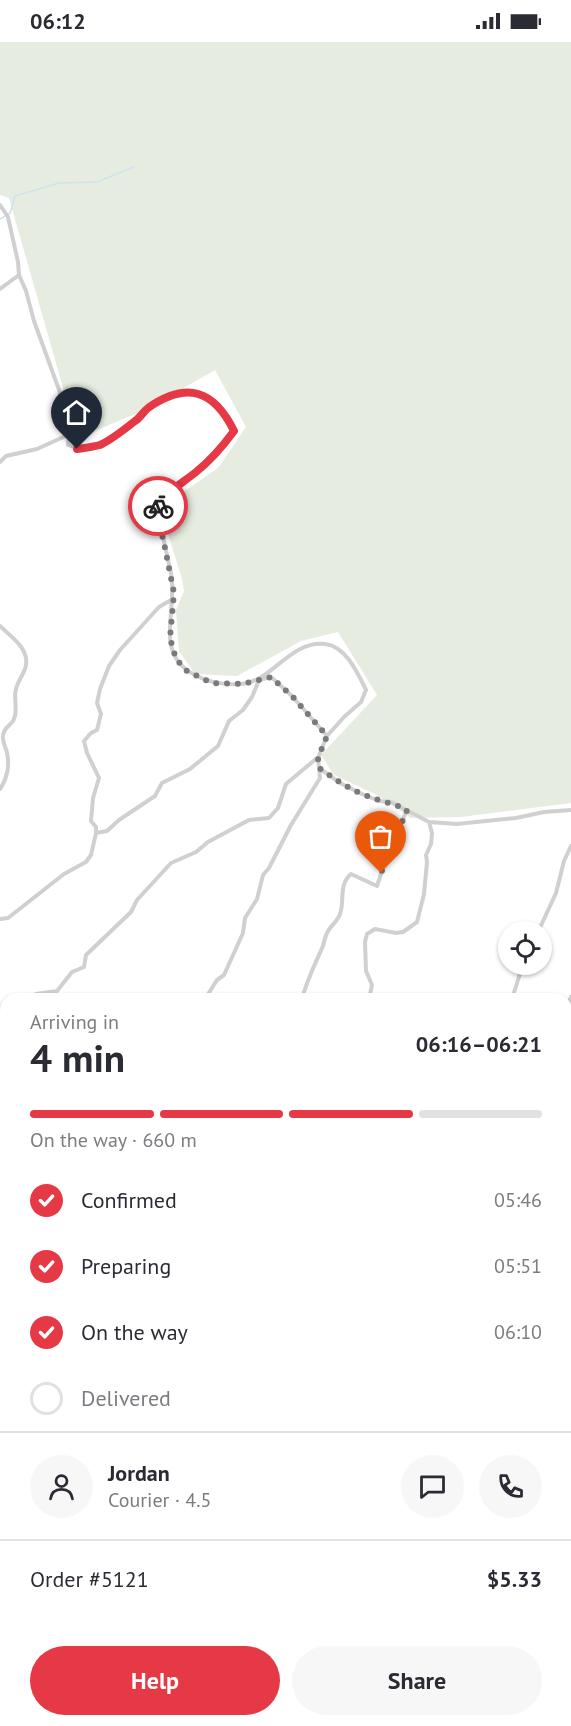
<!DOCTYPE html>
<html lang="en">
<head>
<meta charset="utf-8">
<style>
	:root { --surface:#fff; --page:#f7f7f7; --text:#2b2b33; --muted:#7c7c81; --line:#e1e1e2; --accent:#e63946 }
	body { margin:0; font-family:"PT Sans",sans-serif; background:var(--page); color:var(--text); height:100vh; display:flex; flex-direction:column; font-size:22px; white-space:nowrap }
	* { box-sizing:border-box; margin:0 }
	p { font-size:20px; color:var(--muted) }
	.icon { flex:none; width:33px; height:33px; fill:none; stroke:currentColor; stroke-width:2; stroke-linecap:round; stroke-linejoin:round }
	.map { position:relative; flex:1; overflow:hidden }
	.panel { position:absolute; left:0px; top:951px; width:572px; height:734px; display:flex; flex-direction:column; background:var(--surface); border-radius:18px 18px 0 0; box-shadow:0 2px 4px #0004 }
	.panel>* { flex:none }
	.tools { position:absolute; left:498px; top:879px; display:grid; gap:12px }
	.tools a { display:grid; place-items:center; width:54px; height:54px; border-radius:50%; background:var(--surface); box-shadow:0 2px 4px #0004; font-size:30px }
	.pin { position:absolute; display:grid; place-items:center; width:51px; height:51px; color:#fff; margin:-62px -26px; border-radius:50% 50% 50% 0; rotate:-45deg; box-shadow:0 0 6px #0007 }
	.pin .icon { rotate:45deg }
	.courier { position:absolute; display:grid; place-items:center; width:60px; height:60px; margin:-30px; border:4px solid #e63946; border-radius:50%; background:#fff; color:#222; box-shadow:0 2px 8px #0007 }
	.summary em { font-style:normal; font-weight:600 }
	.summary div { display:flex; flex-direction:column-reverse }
	.summary { display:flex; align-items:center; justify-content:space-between; height:102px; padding:0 30px }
	h1 { font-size:39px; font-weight:600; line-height:45px }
	.bar { display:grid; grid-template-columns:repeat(4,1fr); gap:9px 6px; align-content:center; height:72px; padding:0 30px }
	.bar i { height:8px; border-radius:4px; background:var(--line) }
	.bar .selected { background:var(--accent) }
	.bar p { grid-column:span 4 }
	.line { display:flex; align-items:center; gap:15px; padding:0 30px; border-top:2px solid var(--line) }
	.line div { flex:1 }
	.round { display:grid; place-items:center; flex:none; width:63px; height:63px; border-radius:32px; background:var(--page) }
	ol { padding:0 30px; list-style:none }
	li { display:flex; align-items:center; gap:18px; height:66px }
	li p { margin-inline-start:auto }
	li .icon { padding:6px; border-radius:50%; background:var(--accent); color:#fff; stroke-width:4 }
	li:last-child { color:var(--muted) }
	li i { width:33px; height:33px; border:3px solid var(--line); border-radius:50% }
	.button { display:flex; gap:12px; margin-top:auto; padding:12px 30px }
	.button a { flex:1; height:69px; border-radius:36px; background:var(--accent); color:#fff; font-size:24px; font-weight:600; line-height:69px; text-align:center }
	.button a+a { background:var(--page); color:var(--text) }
	.status { display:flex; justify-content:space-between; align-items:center; height:42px; padding:0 30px; background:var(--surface); direction:ltr }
	.status svg { height:16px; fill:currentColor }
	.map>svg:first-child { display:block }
</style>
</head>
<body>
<div class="status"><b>06:12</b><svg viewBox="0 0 49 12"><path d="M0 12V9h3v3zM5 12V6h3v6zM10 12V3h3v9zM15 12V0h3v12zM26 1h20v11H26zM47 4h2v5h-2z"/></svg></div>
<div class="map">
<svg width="571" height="1684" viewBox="0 0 571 1684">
	<rect width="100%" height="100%" fill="#fff"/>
	<path fill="#e6ecdf" d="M0,0H571V761L461,775L411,776L377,753L334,733L321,713L377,653L338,590L301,599L237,634L195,632L179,609L176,568L184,549L182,537L160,466L218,426L246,385L215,328L147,367L97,388L73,381L9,156L0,153Z"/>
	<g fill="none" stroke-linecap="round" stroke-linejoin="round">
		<path stroke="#cfe2ee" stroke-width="1.5" d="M0,177L10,171L15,154L59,141L97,140L134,125
			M566,1053L571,1011L568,972L571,965
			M0,1241L6,1236
			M376,1678L377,1684"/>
		<path stroke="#cfe2ee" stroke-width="3" d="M0,1266L6,1270
			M566,1522L571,1523"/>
		<path stroke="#d0d0d0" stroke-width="4" d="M0,163L8,175L18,220L19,233L26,249L34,279L66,367L70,380L68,403C118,424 159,323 208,357C223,368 226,373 234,389C223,404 212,417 197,429C183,441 165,447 157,465C156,467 154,471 155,474C156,481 161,488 163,495C166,507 168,519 171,531C175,553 169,573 170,595C171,631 210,644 241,642C272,640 290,598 325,602C346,604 358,632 366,648L361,660L344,675L327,694L318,716L319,726L340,741L362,752L379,759L391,760L429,780L457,782L516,776L544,770L571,768
			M0,247L19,233
			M0,420L6,414L37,407L70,392
			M0,584C9,593 24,603 26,616C28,629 19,635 16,647C13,656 19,669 13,679C9,685 4,685 3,694C2,700 6,705 7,711C10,723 7,737 0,747
			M96,791V785L91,779L93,756L99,736L87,711L84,699L91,691L97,688L101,672L97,661L100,647L109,624L120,608L159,565L171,558
			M0,877L8,876L64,832L86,820L91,813L96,791L107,789L119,778L155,754L162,741L190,727L218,704L229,679L243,668L252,655L259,638L271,635L292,654L327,694
			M538,890L556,851L564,819L571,804
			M32,957L36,952L57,949L72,930L84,925L86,913L131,870L137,858L171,821L196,810L208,800L249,778L269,776L278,766L286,742L317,716
			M205,957L217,938L224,933L243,891L245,876L257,857L263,833L269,826L291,783L320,736L319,726
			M302,957C307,938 315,922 323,904C324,900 325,895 327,891C330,884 338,879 340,872C345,859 338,843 351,832L377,844L388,811L407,768
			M369,957L372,943L366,929L365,900L367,892L375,887L396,891L403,890L417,880L424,852L427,820L426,813L431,802L432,791L429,780
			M512,957L523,922
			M566,966L571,955
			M566,985L567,1020L566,1023
			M0,995L6,997
			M0,1018L6,1009
			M566,1214L571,1216
			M0,1231L6,1227
			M0,1278L6,1282
			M566,1415L571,1417
			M0,1527L5,1532L6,1536
			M566,1533L571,1534
			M0,1536H6
			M0,1613L6,1614
			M210,1678L240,1684
			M371,1678L373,1684
			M547,1678L551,1684
			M26,1684L28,1678
			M120,1684L123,1678
			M188,1684L190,1678"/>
	</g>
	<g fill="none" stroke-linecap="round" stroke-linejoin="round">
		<path stroke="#7a7a7a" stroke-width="6" stroke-dasharray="0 10.8" d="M158,464L155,474L163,496L174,551L170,596L176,617L187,629L212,641L242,642L271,635L292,654L327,694L318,716L319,726C334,736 348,747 365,753C379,759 393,761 407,768L381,831"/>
		<path stroke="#e63946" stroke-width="8" d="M77,407C84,406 93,405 100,403C111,398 125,387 135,379C140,376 143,370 148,366C187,339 214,348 234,389C223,404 211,418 196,430C181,442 170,447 158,464"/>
	</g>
</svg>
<div class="tools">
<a><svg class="icon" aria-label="locate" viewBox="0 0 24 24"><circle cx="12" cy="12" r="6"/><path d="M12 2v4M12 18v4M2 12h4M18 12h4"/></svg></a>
</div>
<div class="pin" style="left:381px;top:831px;background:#ea580c"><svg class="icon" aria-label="bag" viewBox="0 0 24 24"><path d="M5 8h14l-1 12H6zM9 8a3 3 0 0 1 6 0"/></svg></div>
<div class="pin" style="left:77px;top:407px;background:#1f2937"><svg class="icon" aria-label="home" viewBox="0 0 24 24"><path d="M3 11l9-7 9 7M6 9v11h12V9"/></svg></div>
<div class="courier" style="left:158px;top:464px"><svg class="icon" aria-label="bike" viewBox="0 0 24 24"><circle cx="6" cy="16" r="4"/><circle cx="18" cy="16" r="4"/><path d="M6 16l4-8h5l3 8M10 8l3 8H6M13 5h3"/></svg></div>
<section class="panel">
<div class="summary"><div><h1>4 min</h1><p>Arriving in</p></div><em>06:16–06:21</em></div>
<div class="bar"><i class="selected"></i><i class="selected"></i><i class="selected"></i><i></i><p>On the way · 660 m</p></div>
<ol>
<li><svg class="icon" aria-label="check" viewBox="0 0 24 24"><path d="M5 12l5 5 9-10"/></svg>Confirmed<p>05:46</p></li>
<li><svg class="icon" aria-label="check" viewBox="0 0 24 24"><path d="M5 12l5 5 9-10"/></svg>Preparing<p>05:51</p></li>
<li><svg class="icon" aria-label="check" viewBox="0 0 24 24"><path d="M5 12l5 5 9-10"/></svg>On the way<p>06:10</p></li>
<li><i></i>Delivered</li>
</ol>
<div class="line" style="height:108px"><a class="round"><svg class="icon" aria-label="person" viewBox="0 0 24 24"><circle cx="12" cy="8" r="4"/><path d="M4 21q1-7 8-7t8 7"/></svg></a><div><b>Jordan</b><p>Courier · 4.5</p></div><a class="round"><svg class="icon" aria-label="chat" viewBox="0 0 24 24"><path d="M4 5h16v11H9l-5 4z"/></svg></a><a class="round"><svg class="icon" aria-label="phone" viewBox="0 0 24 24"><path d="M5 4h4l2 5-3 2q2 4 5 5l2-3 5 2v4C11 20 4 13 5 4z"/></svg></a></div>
<div class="line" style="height:78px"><div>Order #5121</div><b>$5.33</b></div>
<div class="button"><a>Help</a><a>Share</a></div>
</section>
</div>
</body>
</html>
